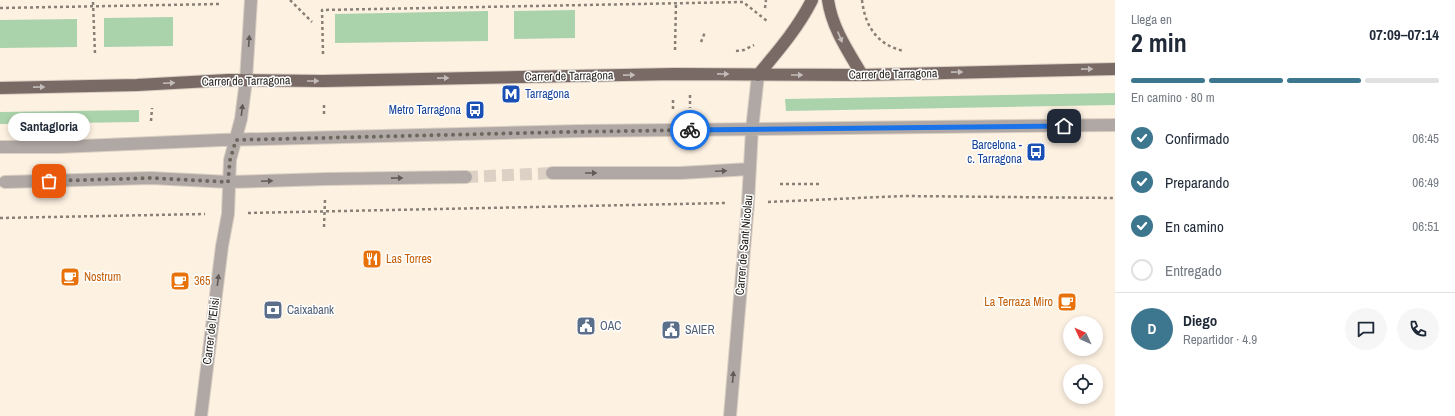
<!DOCTYPE html>
<html lang="es">
<head>
<meta charset="utf-8">
<style>
	:root { --surface:#fff; --page:#f6f6f7; --text:#1f2937; --muted:#747a83; --line:#e0e1e3; --accent:#3c768f }
	body { margin:0; font-family:"Archivo Narrow",sans-serif; background:var(--page); color:var(--text); height:100vh; display:flex; flex-direction:column; font-size:15px; white-space:nowrap }
	* { box-sizing:border-box; margin:0 }
	p { font-size:13px; color:var(--muted) }
	.icon { flex:none; width:22px; height:22px; fill:none; stroke:currentColor; stroke-width:2; stroke-linecap:round; stroke-linejoin:round }
	.map { position:relative; flex:1; overflow:hidden }
	.drawer { display:flex; flex-direction:column; background:var(--surface); width:340px }
	.drawer>* { flex:none }
	.needle { width:26px; rotate:314deg }
	.fabs { position:absolute; left:1063px; top:316px; display:grid; gap:8px }
	.fabs a { display:grid; place-items:center; width:40px; height:40px; border-radius:50%; background:var(--surface); box-shadow:0 2px 6px #0003; font-size:20px }
	.pin { position:absolute; display:grid; place-items:center; width:34px; height:34px; color:#fff; margin:-17px; border-radius:8px; box-shadow:0 2px 6px #0006 }
	.courier { position:absolute; display:grid; place-items:center; width:40px; height:40px; margin:-20px; border:3px solid #1a73e8; border-radius:50%; background:#fff; color:#222; box-shadow:0 1px 5px #0007 }
	.bubble { position:absolute; height:28px; border-radius:14px; background:var(--surface); box-shadow:0 2px 6px #0003; font-size:13px; font-weight:700; line-height:28px; text-align:center }
	.overview em { font-style:normal; font-weight:700 }
	.overview div { display:flex; flex-direction:column-reverse }
	.overview { display:flex; align-items:center; justify-content:space-between; height:68px; padding:0 16px }
	h1 { font-size:26px; font-weight:700; line-height:30px }
	.bar { display:grid; grid-template-columns:repeat(4,1fr); gap:6px 4px; align-content:center; height:48px; padding:0 16px }
	.bar i { height:5px; border-radius:3px; background:var(--line) }
	.bar .current { background:var(--accent) }
	.bar p { grid-column:span 4 }
	.line { display:flex; align-items:center; gap:10px; padding:0 16px; border-top:1px solid var(--line) }
	.line div { flex:1 }
	.round { display:grid; place-items:center; flex:none; width:42px; height:42px; border-radius:21px; background:var(--page) }
	ol { padding:0 16px; list-style:none }
	li { display:flex; align-items:center; gap:12px; height:44px }
	li p { margin-inline-start:auto }
	li .icon { padding:4px; border-radius:50%; background:var(--accent); color:#fff; stroke-width:4 }
	li:last-child { color:var(--muted) }
	li i { width:22px; height:22px; border:2px solid var(--line); border-radius:50% }
	main { display:flex; flex:1; min-height:0 }
	.map>svg:first-child { display:block }
</style>
</head>
<body>
<main>
<div class="map">
<svg width="1115" height="416" viewBox="0 0 1115 416">
	<rect width="100%" height="100%" fill="#fdf1e2"/>
	<path fill="#aad2ab" d="M575,10V38L514,39V11Z
		M488,11V41L335,43V14Z
		M173,17V46L104,47V18Z
		M77,19V47L0,48V20Z
		M1115,93V105L786,111L785,99Z
		M139,110V122L0,124V112Z"/>
	<g fill="none" stroke-linecap="round" stroke-linejoin="round">
		<path stroke="#dcd1c4" stroke-width="12" stroke-dasharray="12 6" stroke-linecap="butt" d="M466,177L552,173"/>
		<defs>
			<path id="minor" d="M0,147H59L221,140L581,131L1115,125
				M552,173H680L750,169
				M5,182L151,178L229,182L326,179L466,177
				M201,416L222,246L228,214L230,160L241,119L246,80L251,0
				M730,416L748,203L752,129L758,75"/>
			<path id="major" d="M828,0C832,28 848,51 862,75
				M758,75C778,51 798,28 812,0
				M0,88L137,85L228,80L323,81L674,74L862,75L1115,69"/>
		</defs>
		<use href="#minor" stroke="#dacfc2" stroke-width="14"/>
		<use href="#major" stroke="#dacfc2" stroke-width="14"/>
		<path stroke="#888077" stroke-width="2.5" stroke-dasharray="3 3" stroke-linecap="butt" d="M290,0L312,22
			M862,0C865,26 877,45 904,51
			M93,2L95,54
			M0,8L219,4
			M765,8L766,0
			M701,42L705,32
			M675,50L676,3
			M736,51L744,50L754,45
			M323,54L322,10L743,2L767,21
			M690,95V108
			M324,105V117
			M673,109V100
			M151,121L152,108
			M780,184H820
			M768,202L903,196L1115,198
			M248,213L727,203
			M0,218L205,214
			M324,227L325,200"/>
		<use href="#minor" stroke="#b0a8a5" stroke-width="12"/>
		<use href="#major" stroke="#796a66" stroke-width="12"/>
	</g>
	<defs><path id="oneway-solid" d="M-6-.8H1V-3.2L6.5 0L1 3.2V.8H-6Z"/></defs>
	<g fill="#c3bcba">
		<use href="#oneway-solid" transform="translate(840 37) rotate(67)"/>
		<use href="#oneway-solid" transform="translate(1087 69) rotate(-1)"/>
		<use href="#oneway-solid" transform="translate(957 72) rotate(-1)"/>
		<use href="#oneway-solid" transform="translate(723 74) rotate(1)"/>
		<use href="#oneway-solid" transform="translate(629 75) rotate(-1)"/>
		<use href="#oneway-solid" transform="translate(797 75)"/>
		<use href="#oneway-solid" transform="translate(443 78) rotate(-1)"/>
		<use href="#oneway-solid" transform="translate(313 81)"/>
		<use href="#oneway-solid" transform="translate(169 83) rotate(-2)"/>
		<use href="#oneway-solid" transform="translate(39 87) rotate(-1)"/>
	</g>
	<g fill="#615b57">
		<use href="#oneway-solid" transform="translate(249 41) rotate(-86)"/>
		<use href="#oneway-solid" transform="translate(242 110) rotate(-83)"/>
		<use href="#oneway-solid" transform="translate(721 171) rotate(-3)"/>
		<use href="#oneway-solid" transform="translate(591 173)"/>
		<use href="#oneway-solid" transform="translate(397 178) rotate(-1)"/>
		<use href="#oneway-solid" transform="translate(267 181) rotate(-2)"/>
		<use href="#oneway-solid" transform="translate(218 280) rotate(-83)"/>
		<use href="#oneway-solid" transform="translate(733 377) rotate(-85)"/>
	</g>
	<g fill="none" stroke-linecap="round" stroke-linejoin="round">
		<path stroke="#6d675e" stroke-width="4" stroke-dasharray="0 7.2" d="M49,181L151,178L228,182L230,160L236,140L566,132L690,130"/>
		<path stroke="#1a73e8" stroke-width="5" d="M690,130L1064,126"/>
	</g>
	<defs>
		<symbol id="metro-square" viewBox="-11 -11 22 22"><rect x="-9" y="-9" width="18" height="18" rx="4" fill="#1a4fb4" stroke="#fff"/><path d="M-5.5 5V-5H-3L0 0L3-5H5.5V5H3V-.5L0 4L-3-.5V5Z" fill="#fff"/></symbol>
		<symbol id="bus-square" viewBox="-11 -11 22 22"><rect x="-9" y="-9" width="18" height="18" rx="4" fill="#1a4fb4" stroke="#fff"/><path d="M-5-6H5V4H4V6H2V4H-2V6H-4V4H-5ZM-3.5-4V0h7V-4ZM-3.5 1.2v1.5H-2V1.2ZM2 1.2v1.5H3.5V1.2Z" fill="#fff"/></symbol>
		<symbol id="restaurant-square" viewBox="-11 -11 22 22"><rect x="-9" y="-9" width="18" height="18" rx="4" fill="#e8710a" stroke="#fff"/><path d="M-5-6h1v4h1v-4h1v4h1v-4h1v5L-1.5 .5V6h-2V.5L-5-1ZM5-6V6H3V1.5H1.5Q1.5-4 5-6Z" fill="#fff"/></symbol>
		<symbol id="cafe-square" viewBox="-11 -11 22 22"><rect x="-9" y="-9" width="18" height="18" rx="4" fill="#e8710a" stroke="#fff"/><path d="M-5.5-4.5H6V0H3Q3 3.5 0 3.5H-2.5Q-5.5 3.5-5.5 0ZM3-3.2v2h1.7v-2ZM-6 4.5H4V6H-6Z" fill="#fff"/></symbol>
		<symbol id="bank-square" viewBox="-11 -11 22 22"><rect x="-9" y="-9" width="18" height="18" rx="4" fill="#5c6f8a" stroke="#fff"/><path d="M-6-4H6V4H-6ZM0-2.3a2.3 2.3 0 1 0 0 4.6a2.3 2.3 0 1 0 0-4.6Z" fill="#fff"/></symbol>
		<symbol id="civic-square" viewBox="-11 -11 22 22"><rect x="-9" y="-9" width="18" height="18" rx="4" fill="#5c6f8a" stroke="#fff"/><path d="M-.6-6.5H3V-4.5H.6V-3L4-1V1h2V6H-6V1h2V-1L-.6-3ZM-1.2 2.5V6h2.4V2.5Z" fill="#fff"/></symbol>
	</defs>
	<g fill-rule="evenodd">
		<use href="#metro-square" x="500" y="83" width="22" height="22"/>
		<use href="#bus-square" x="464" y="99" width="22" height="22"/>
		<use href="#bus-square" x="1025" y="141" width="22" height="22"/>
		<use href="#restaurant-square" x="361" y="248" width="22" height="22"/>
		<use href="#cafe-square" x="59" y="266" width="22" height="22"/>
		<use href="#cafe-square" x="169" y="270" width="22" height="22"/>
		<use href="#cafe-square" x="1056" y="291" width="22" height="22"/>
		<use href="#bank-square" x="262" y="299" width="22" height="22"/>
		<use href="#civic-square" x="575" y="315" width="22" height="22"/>
		<use href="#civic-square" x="660" y="319" width="22" height="22"/>
	</g>
	<g text-anchor="middle" stroke-width="3" stroke-linejoin="round" paint-order="stroke">
		<g font-size="12" fill="#201c17" stroke="#fff">
			<text transform="translate(893 74) rotate(-1)" y="4">Carrer de Tarragona</text>
			<text transform="translate(569 76) rotate(-1)" y="4">Carrer de Tarragona</text>
			<text transform="translate(246 81) rotate(-1)" y="4">Carrer de Tarragona</text>
			<text transform="translate(744 245) rotate(-85)" y="4">Carrer de Sant Nicolau</text>
			<text transform="translate(211 331) rotate(-83)" y="4">Carrer de l'Elisi</text>
		</g>
		<g font-size="12" fill="#164399" stroke="#fff" text-anchor="end">
			<text x="525" y="98" text-anchor="start">Tarragona</text>
			<text x="461" y="114">Metro Tarragona</text>
			<text x="1022" y="149">Barcelona -<tspan x="1022" dy="14">c. Tarragona</tspan></text>
		</g>
		<g font-size="12" fill="#c56008" stroke="#fff" text-anchor="start">
			<text x="386" y="263">Las Torres</text>
			<text x="84" y="281">Nostrum</text>
			<text x="194" y="285">365</text>
			<text x="1053" y="306" text-anchor="end">La Terraza Miro</text>
		</g>
		<g font-size="12" fill="#4e5e75" stroke="#fff" text-anchor="start">
			<text x="287" y="314">Caixabank</text>
			<text x="600" y="330">OAC</text>
			<text x="685" y="334">SAIER</text>
		</g>
	</g>
</svg>
<div class="fabs">
<a><svg class="needle" viewBox="-14 -14 28 28"><path d="M0-13l5 13h-10z" fill="#e53935"/><path d="M0 13l5-13h-10z" fill="#747a83"/></svg></a>
<a><svg class="icon" aria-label="locate" viewBox="0 0 24 24"><circle cx="12" cy="12" r="6"/><path d="M12 2v4M12 18v4M2 12h4M18 12h4"/></svg></a>
</div>
<div class="pin" style="left:49px;top:181px;background:#ea580c"><svg class="icon" aria-label="bag" viewBox="0 0 24 24"><path d="M5 8h14l-1 12H6zM9 8a3 3 0 0 1 6 0"/></svg></div>
<div class="pin" style="left:1064px;top:126px;background:#1f2937"><svg class="icon" aria-label="home" viewBox="0 0 24 24"><path d="M3 11l9-7 9 7M6 9v11h12V9"/></svg></div>
<div class="courier" style="left:690px;top:130px"><svg class="icon" aria-label="bike" viewBox="0 0 24 24"><circle cx="6" cy="16" r="4"/><circle cx="18" cy="16" r="4"/><path d="M6 16l4-8h5l3 8M10 8l3 8H6M13 5h3"/></svg></div>
<div class="bubble" style="left:8px;top:113px;width:82px">Santagloria</div>
</div>
<section class="drawer">
<div class="overview"><div><h1>2 min</h1><p>Llega en</p></div><em>07:09–07:14</em></div>
<div class="bar"><i class="current"></i><i class="current"></i><i class="current"></i><i></i><p>En camino · 80 m</p></div>
<ol>
<li><svg class="icon" aria-label="check" viewBox="0 0 24 24"><path d="M5 12l5 5 9-10"/></svg>Confirmado<p>06:45</p></li>
<li><svg class="icon" aria-label="check" viewBox="0 0 24 24"><path d="M5 12l5 5 9-10"/></svg>Preparando<p>06:49</p></li>
<li><svg class="icon" aria-label="check" viewBox="0 0 24 24"><path d="M5 12l5 5 9-10"/></svg>En camino<p>06:51</p></li>
<li><i></i>Entregado</li>
</ol>
<div class="line" style="height:72px"><b class="round" style="background:var(--accent);color:#fff">D</b><div><b>Diego</b><p>Repartidor · 4.9</p></div><a class="round"><svg class="icon" aria-label="chat" viewBox="0 0 24 24"><path d="M4 5h16v11H9l-5 4z"/></svg></a><a class="round"><svg class="icon" aria-label="phone" viewBox="0 0 24 24"><path d="M5 4h4l2 5-3 2q2 4 5 5l2-3 5 2v4C11 20 4 13 5 4z"/></svg></a></div>
</section>
</main>
</body>
</html>
